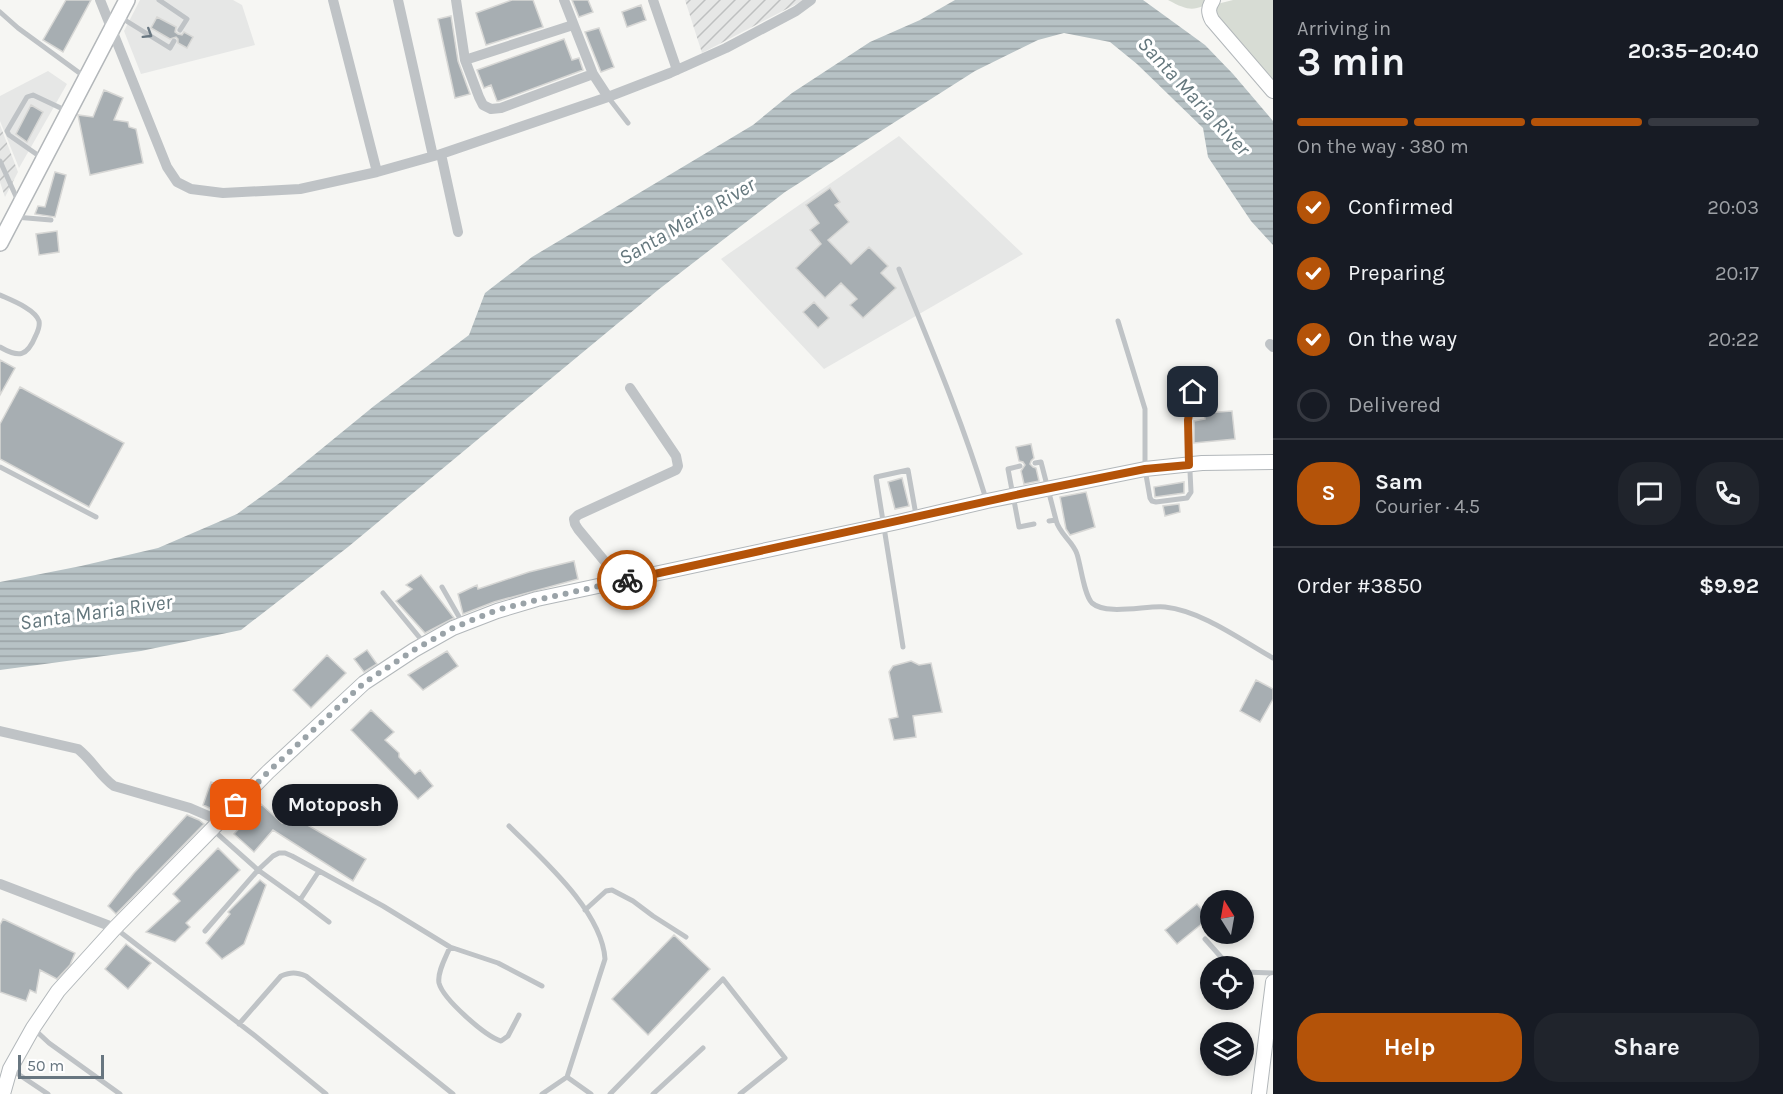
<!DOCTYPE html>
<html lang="en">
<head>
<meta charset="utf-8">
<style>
	:root { --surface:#171b24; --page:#20242c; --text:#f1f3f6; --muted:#9ea1a6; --line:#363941; --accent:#b45309 }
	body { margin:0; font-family:Karla,sans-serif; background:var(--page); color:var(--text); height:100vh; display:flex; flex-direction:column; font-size:22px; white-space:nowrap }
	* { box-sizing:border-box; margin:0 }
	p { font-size:20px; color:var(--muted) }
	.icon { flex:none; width:33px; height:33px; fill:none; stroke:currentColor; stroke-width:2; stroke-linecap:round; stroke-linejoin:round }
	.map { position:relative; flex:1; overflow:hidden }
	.panel { display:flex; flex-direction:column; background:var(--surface); width:510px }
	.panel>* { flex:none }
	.needle { width:39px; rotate:349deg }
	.controls { position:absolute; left:1200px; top:890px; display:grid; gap:12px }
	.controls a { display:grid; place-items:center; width:54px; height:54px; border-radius:50%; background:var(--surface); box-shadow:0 3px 9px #0003; font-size:30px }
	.scale { position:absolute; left:18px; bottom:15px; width:86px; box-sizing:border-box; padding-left:6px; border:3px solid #687680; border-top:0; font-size:16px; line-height:21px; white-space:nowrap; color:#687680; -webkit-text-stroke:4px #fff; paint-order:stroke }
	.pin { position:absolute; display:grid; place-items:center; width:51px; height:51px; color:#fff; margin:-26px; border-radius:12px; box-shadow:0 3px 9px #0006 }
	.courier { position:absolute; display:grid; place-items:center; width:60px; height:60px; margin:-30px; border:4px solid #b45309; border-radius:50%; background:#fff; color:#222; box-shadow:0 2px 8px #0007 }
	.bubble { position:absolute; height:42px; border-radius:21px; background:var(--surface); box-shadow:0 3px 9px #0003; font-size:20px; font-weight:700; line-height:42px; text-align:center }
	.headline em { font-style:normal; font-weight:700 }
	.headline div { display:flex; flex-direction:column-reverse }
	.headline { display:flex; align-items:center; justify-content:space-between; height:102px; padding:0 24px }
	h1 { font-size:39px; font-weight:700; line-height:45px }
	.bar { display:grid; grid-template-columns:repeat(4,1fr); gap:9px 6px; align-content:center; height:72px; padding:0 24px }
	.bar i { height:8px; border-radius:4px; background:var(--line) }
	.bar .selected { background:var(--accent) }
	.bar p { grid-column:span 4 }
	.line { display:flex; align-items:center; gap:15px; padding:0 24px; border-top:2px solid var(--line) }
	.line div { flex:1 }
	.round { display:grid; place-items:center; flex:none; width:63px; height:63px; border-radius:24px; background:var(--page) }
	ol { padding:0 24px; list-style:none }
	li { display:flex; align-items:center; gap:18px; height:66px }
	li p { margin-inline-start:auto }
	li .icon { padding:6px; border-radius:50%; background:var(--accent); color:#fff; stroke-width:4 }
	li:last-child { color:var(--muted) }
	li i { width:33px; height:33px; border:3px solid var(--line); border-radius:50% }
	.button { display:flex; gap:12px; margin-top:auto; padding:12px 24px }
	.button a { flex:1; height:69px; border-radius:24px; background:var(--accent); color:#fff; font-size:24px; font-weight:700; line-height:69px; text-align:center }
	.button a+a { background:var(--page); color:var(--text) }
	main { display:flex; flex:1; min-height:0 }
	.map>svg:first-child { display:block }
</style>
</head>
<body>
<main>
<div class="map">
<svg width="1273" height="1094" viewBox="0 0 1273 1094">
	<defs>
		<pattern id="industrial-furrows" width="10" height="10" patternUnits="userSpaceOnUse" patternTransform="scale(1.5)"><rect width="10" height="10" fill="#e6e7e6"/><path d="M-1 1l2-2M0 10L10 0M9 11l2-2" fill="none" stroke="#bec0c0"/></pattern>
		<pattern id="water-rules" width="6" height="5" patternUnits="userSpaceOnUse" patternTransform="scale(1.5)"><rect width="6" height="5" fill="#b7c2c5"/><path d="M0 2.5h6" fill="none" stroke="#99a2a5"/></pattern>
	</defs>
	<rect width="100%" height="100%" fill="#f6f6f3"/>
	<path fill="#e6e7e6" d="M140,0H233L242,5L255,45L141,74L124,31Z
		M48,71L67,84L19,168L0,121V96Z
		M899,136L1023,254L824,369L721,259Z"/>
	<path fill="url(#industrial-furrows)" d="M685,0H804L702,53Z
		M0,125L18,172L5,197L0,182Z"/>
	<path fill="#d7dcd4" d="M1168,0H1218C1194,10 1192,13 1168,0Z
		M1233,0H1273V86L1209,6Z"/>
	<path fill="url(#water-rules)" d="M955,0H1143L1205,45L1233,74L1273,121V245L1251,221L1208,157L1203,128L1137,64L1110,42L1064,33L1038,40L975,71L785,192L658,290L348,547L241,630L141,651L0,670V582L81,566L158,548L237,514L281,482L374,406L469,335L485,293L532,257L753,125L792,93L870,42L920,20Z"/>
	<path fill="#a7aeb2" stroke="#d7d7d5" stroke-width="1.5" d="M66,0H91L63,52L43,40Z
		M512,0H533L543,27L486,45L476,13Z
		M572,0H588L593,12L579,17Z
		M641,5L646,20L627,27L622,12Z
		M451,16L458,61L470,94L455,98L438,19Z
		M157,17L176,27L175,32L178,34L182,35L184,32L193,37L187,48L178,43V39L176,37L170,39L151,28Z
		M599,28L614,67L601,72L585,32Z
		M564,39L572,60L579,58L583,70L499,101H497L491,85L484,88L477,70Z
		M104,90L123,98L114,120L128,122L129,127L136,129L143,163L90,175L78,115L93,117Z
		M31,105L43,112L27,142L16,134Z
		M55,172L66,175L55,217L35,214L38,206L45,207Z
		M830,188L840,202L835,205L849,222L828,240L851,264L869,247L888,266L881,273L896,288L863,318L850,305L857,299L841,283L825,298L796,268L821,244L810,230L819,223L806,205Z
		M57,231L59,252L39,255L36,234Z
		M814,302L829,318L818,328L803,312Z
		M0,360L15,368L0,395Z
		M20,387L124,443L89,507L0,459V424Z
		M1232,411L1235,439L1194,443V421L1205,419L1204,413Z
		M1031,444L1034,458L1031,461L1030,464L1033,467L1036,468L1039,481L1024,484L1021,471L1025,465L1023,462L1019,461L1016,447Z
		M902,478L909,506L895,509L888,482Z
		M1184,482V493L1155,497L1154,487Z
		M1086,492L1095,527L1070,535L1066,529L1060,497Z
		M1179,504L1180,512L1165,516L1163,506Z
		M574,561L578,579L494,602L463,614L458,594L477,585L478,589L529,572Z
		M421,575L454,618L425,633L396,601L412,589L406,585Z
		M367,650L377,664L364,672L354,659Z
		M447,651L458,666L423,690L408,675Z
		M327,655L346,673L311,708L293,690Z
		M911,661L919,665L931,663L942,712L913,716L916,737L894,740L889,719L898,717L889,672L893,666Z
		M1256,680L1273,689V699L1260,722L1240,711Z
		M371,710L394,732L385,740L399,753V757L415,774L420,770L433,786L418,799L351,730Z
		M211,782L236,791L217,811L203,805Z
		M261,804L282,823L287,813L366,859L353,881L273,830L254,852L234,834Z
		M187,815L199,820L204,824L116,914L108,906L134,873Z
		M218,848L240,870L186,923L190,927L175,942L146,932L180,901L173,894Z
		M260,880L266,885L244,944L222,959L206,943L230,914L228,912Z
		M1197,904L1209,918L1177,944L1165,930Z
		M3,919L75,953L70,965L57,979L40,970L36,993L30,990L26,1001L0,992V925Z
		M674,935L710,969L648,1035L612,999Z
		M126,944L151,963L128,989L105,969Z"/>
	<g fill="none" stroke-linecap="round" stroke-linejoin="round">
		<defs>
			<path id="secondary" d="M1213,0C1208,8 1208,12 1212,20L1273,91
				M3,1094L10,1069L33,1028L58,991L115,928L268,772L364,683L414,650L453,628L497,611L537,599L898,522L987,501L1145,469L1202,463L1273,462
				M1259,1094L1273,982"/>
			<path id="primary" d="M0,243L127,0"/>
		</defs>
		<use href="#secondary" stroke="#b2b7ba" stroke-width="16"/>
		<use href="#primary" stroke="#b3b7ba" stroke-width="18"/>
		<path stroke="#bfc3c6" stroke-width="5" d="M159,0L187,19L180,30
			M0,12L18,28L85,77
			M120,17L170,48L174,41
			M608,97L628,123
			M42,158L9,135L7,131L27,97L33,95L67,111
			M0,161L18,201
			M15,217L51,220
			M899,269C930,345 962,420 986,499
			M0,295C11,300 35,309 39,321C40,326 38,331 36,335C27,357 19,358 0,347
			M1118,321L1145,409V469L1150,498L1152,501L1156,502L1187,498L1191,492L1188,430L1192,395L1196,391L1209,390
			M1035,463L1041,462L1056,520L1049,521
			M1020,466L1008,469L1019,527L1034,524
			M0,467L96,517
			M1056,520C1059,534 1073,541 1077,554C1081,566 1084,595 1092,603C1107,616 1147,605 1165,607C1202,611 1241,640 1273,658
			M442,587L462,622
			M383,593L424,643
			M903,647L876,477L908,470L916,515
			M509,826C542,859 602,911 605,959L567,1077L542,1094
			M319,871L300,900L258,870L273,856L279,853H285L292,856L383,906L450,947L498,963L542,986
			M300,900L329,922
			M585,910L606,891L612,890L633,901L653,916L686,937
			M115,928L254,1035L326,1094
			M205,931L258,870L212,829
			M1205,939L1229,966
			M450,947C446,957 437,972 439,983C443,999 485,1036 501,1041L508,1036L519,1015
			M1244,972L1273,973
			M239,1024L281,976C291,972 296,972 306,976L453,1094
			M34,1029L49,1043L120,1094
			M12,1070L48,1094
			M567,1077L591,1094
			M610,1094L723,979L785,1058L740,1094
			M653,1094L703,1048"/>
		<path stroke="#bfc3c6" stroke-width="10" d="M100,0L167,167L177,182L191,189L223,193L300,189L377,172L441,154L608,97L670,73L726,48L796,11L811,0
			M333,0L377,172
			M398,0L433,156
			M456,0L465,60L479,97L483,105L491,109L501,108L593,74
			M564,0L593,74L608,97
			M653,0L677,70
			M465,60L573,25
			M441,154L458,232
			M1270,344L1273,347
			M621,581L578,529L575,524L574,519L578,515L676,470L678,466L676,456L630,388
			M0,731L78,749C92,760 100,776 114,786L190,808L220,821
			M0,884L115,928"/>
		<use href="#secondary" stroke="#fff" stroke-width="14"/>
		<use href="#primary" stroke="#fff" stroke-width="15"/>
	</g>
	<defs><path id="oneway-chevron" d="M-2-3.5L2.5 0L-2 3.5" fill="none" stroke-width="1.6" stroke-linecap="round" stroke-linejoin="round" transform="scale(1.5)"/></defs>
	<use stroke="#687680" href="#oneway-chevron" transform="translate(148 34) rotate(32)"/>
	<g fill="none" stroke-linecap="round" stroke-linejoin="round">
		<path stroke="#9aa3a8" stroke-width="6" stroke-dasharray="0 10.8" d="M236,805L268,772L364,683L414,650L453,628L497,610L537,600L627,580"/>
		<path stroke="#b45309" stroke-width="8" d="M627,580L1025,493L1145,469L1189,465L1188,420L1193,392"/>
	</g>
	<g text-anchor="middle" stroke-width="6" stroke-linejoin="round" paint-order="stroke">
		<g font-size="21" font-style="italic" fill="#64777d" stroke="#fff">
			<text transform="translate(1194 96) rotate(47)" y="7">Santa Maria River</text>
			<text transform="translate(687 221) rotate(-30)" y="7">Santa Maria River</text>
			<text transform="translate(96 612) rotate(-8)" y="7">Santa Maria River</text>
		</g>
	</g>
</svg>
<div class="controls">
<a><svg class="needle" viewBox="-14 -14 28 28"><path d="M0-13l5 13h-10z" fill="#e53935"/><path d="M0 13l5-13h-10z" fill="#9ea1a6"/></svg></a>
<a><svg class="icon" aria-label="locate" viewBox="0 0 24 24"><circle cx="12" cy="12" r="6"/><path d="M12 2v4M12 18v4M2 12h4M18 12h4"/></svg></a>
<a><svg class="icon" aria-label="layers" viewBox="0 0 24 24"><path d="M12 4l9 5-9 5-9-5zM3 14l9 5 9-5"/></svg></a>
</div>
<div class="scale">50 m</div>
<div class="pin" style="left:236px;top:805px;background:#ea580c"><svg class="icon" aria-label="bag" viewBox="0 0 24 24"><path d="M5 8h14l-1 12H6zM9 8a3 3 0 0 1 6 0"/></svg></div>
<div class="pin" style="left:1193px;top:392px;background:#1f2937"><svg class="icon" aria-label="home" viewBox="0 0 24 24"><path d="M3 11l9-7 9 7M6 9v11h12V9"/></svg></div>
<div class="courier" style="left:627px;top:580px"><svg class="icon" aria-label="bike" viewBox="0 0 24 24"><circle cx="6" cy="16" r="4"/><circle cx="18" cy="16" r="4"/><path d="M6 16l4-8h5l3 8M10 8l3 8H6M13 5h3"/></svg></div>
<div class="bubble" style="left:272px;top:784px;width:126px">Motoposh</div>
</div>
<section class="panel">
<div class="headline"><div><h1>3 min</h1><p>Arriving in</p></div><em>20:35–20:40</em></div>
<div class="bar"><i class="selected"></i><i class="selected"></i><i class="selected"></i><i></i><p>On the way · 380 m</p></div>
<ol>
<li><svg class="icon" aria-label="check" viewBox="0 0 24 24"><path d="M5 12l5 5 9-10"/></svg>Confirmed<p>20:03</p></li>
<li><svg class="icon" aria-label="check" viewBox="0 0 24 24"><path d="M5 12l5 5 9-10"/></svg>Preparing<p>20:17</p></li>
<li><svg class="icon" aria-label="check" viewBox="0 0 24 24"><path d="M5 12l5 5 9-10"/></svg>On the way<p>20:22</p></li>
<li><i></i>Delivered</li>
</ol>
<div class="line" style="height:108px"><b class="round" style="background:var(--accent);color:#fff">S</b><div><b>Sam</b><p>Courier · 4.5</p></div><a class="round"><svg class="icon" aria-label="chat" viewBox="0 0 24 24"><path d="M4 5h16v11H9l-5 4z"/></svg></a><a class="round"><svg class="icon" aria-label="phone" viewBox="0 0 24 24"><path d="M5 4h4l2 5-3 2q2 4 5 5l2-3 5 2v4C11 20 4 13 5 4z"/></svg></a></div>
<div class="line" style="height:78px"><div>Order #3850</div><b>$9.92</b></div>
<div class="button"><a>Help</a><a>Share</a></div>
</section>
</main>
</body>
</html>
